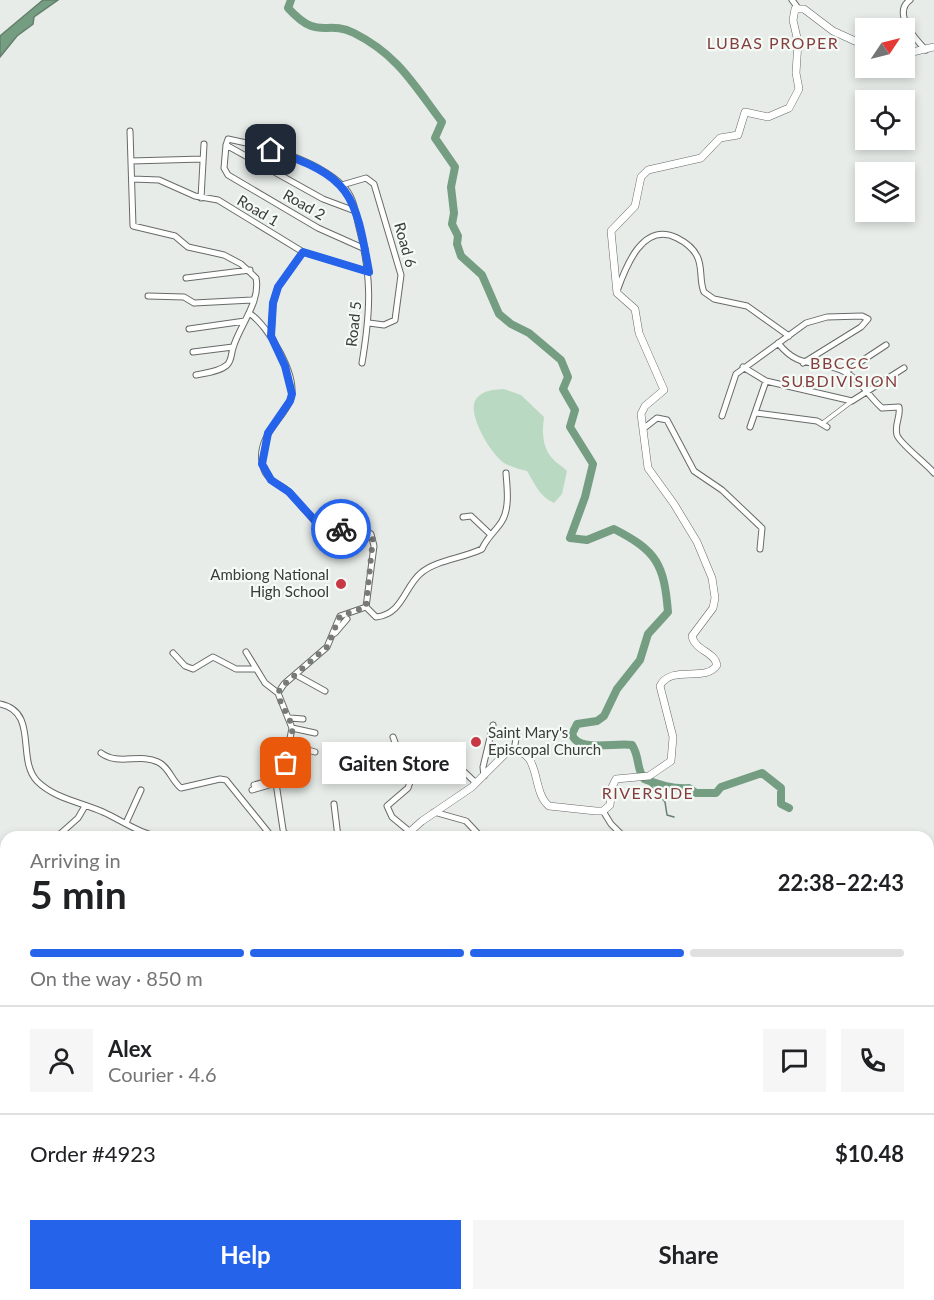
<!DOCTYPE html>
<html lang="en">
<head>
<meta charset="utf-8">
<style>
	:root { --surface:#fff; --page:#f6f6f6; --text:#202124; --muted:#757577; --line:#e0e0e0; --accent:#2563eb }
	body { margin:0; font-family:Lato,sans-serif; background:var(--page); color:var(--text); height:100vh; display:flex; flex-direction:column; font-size:22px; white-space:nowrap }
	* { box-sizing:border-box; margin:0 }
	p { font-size:20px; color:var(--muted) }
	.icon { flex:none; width:33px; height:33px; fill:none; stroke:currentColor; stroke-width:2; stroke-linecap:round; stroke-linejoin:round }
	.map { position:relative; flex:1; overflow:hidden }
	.details { position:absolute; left:0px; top:831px; width:934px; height:470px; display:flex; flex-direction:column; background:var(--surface); border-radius:18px 18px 0 0; box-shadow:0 3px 9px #0003 }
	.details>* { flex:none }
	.needle { width:39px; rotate:55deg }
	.tools { position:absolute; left:855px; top:18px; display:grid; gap:12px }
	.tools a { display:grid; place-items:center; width:60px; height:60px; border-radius:0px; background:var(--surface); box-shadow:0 3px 9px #0003; font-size:30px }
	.pin { position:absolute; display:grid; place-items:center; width:51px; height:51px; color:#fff; margin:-26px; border-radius:12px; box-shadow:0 3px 9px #0006 }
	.courier { position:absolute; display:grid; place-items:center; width:60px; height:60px; margin:-30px; border:4px solid #2563eb; border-radius:50%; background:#fff; color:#222; box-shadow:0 2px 8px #0007 }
	.bubble { position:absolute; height:42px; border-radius:0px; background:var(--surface); box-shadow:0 3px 9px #0003; font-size:20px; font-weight:700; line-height:42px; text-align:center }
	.summary em { font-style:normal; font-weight:700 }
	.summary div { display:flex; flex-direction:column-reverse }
	.summary { display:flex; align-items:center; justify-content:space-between; height:102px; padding:0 30px }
	h1 { font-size:39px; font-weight:700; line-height:45px }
	.bar { display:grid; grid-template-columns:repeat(4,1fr); gap:9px 6px; align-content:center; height:72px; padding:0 30px }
	.bar i { height:8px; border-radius:4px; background:var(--line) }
	.bar .active { background:var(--accent) }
	.bar p { grid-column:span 4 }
	.line { display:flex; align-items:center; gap:15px; padding:0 30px; border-top:2px solid var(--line) }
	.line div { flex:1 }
	.round { display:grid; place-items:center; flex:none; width:63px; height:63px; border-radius:0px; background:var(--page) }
	.primary-button { display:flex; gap:12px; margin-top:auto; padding:12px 30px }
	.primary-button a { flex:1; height:69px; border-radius:0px; background:var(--accent); color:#fff; font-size:24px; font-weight:700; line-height:69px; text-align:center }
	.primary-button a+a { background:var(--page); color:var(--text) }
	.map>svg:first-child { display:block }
</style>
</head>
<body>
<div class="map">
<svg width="934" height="1300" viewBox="0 0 934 1300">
	<rect width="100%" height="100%" fill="#e7ece8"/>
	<path fill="#bad9c3" d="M504,389L521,395L544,417C542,431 542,447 552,458C556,463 562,466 567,471L562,494L554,503C539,496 535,484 527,471C519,469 511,467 504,463C491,454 468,416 475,401C481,390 493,390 504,389Z
		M182,1294L254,1295L261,1300H181Z
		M70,1295H123V1300H71Z"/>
	<path fill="#749d82" stroke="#63806c" stroke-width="1.5" d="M43,0H58L34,17L33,24L17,36L0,57V36Z"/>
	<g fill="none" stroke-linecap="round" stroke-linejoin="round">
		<path stroke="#63806c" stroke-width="1.5" d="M646,780L665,802L667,815L674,817"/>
		<path stroke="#749d82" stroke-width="8" d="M291,0L288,8C319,42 325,19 354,33C398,55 414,85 442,122L435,138L455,167L451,187L454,213L452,224L458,236L457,244L461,256L482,275L499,314L511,324L529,333L561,360L568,377L563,389L575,410L570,427L593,464L585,497L570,538L587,540L614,529C657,551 664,564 668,612L648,634L640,660L617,689L604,716L597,721L577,724L572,734C577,753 616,742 632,745C640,757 636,768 644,779C660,785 672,789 689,788L696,793H716L721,787L762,773L781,788V804L789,808"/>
		<defs>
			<path id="pedestrian" d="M823,423L852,401"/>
			<path id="minor" d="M792,0L798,8
				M910,0C892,13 915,39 926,50
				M884,74V68
				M130,131L133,226L175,236L188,247L224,255L241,264L256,278C261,302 239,326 233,348C231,354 232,360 227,365C219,372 205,373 196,375
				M226,145L228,139C266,147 313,158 342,185C353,195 355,209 358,223C372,276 371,309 362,363
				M226,145L224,168L228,175L318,228L365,249
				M226,145L323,199L355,211
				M131,161L203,159
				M133,179L159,180L195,196L218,200L303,252L369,272
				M342,185L366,178L374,184L401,275L395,320L384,325L369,323
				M201,198L204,144
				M186,278L250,270
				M617,291C626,266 643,221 677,238C685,242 693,248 697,256C703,267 699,281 704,292L714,299L747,306L789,336
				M148,296L184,297L194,303L252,300
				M249,313C268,325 300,378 290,401C281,421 258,436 262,462C263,467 264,472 267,475C272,483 282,485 289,492C300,504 310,518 324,528H358L371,534L374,546L366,607L376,617C403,614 404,587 421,573C436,560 464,558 482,549C487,537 496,531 502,521C510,508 507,487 506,473
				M189,329L245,321
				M271,336L273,303L278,287L303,252
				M778,343C801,372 817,357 845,372C862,381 868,396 882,408L899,407C901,416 894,425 897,435C900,444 926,463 934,473
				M193,352L233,347
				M743,367L766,381L852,401L904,368
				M845,372L886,345
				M756,413L817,421L827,427
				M722,416L736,374L806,323L827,317L862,316L868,319L861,327L803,363
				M750,427L766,381
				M643,429L657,418L667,420L694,471L722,490L762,528L760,549
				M463,517L471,516L490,534
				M335,633L347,619
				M246,652L265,683L278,693
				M173,653L185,666L193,669L213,657L236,669H254
				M296,675L325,691
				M0,704C39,712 16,759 37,781C55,799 81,802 103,812C125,822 142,836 166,837
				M290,718L303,719
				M292,728L315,733
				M393,737L410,782L408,788L387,806L392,817L409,831
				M291,745L315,752
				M514,751L517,732
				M101,753C118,766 140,753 158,762C169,767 172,781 181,788L220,779L226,780L272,837
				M446,764H456L476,783
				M285,765L301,770
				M484,776L483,767L493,725
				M254,785L279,778
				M252,790L276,783
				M334,804L338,837
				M603,811L611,824L624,837
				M434,812L466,821L481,837
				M126,823L141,790
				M60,834L78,818L85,806
				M284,836L276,783L285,765L292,728L278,693L284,684L327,647L340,616L366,607
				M0,1135L6,1141
				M0,1221L6,1225
				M928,1259L934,1268
				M601,1294L605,1300
				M42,1300L43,1294
				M325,1300L334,1297L339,1300"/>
			<path id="secondary" d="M904,54L934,47
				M276,837L285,834L293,837
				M404,837L422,821L472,787L508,751C543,747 530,791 549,806L596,811H603L610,805L612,787L616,779L649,776L671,761L673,737L660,686C671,664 706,683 717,665C714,651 695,651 692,636L713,608L715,598L712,578L697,542L674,504L648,468L641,414L645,406L664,390L639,333L635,309L617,293L611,231L635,206L641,177L648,170L701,158L720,138L738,135L745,112L768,117L789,108L799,89L796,73L798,42L793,20L795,9H804L833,31L866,46
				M0,1120L6,1122"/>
		</defs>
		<use href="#pedestrian" stroke="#676b68" stroke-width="5"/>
		<use href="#minor" stroke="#676b68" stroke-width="7"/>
		<use href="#secondary" stroke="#676b68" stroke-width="8"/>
		<use href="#pedestrian" stroke="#fff" stroke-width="4"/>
		<use href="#minor" stroke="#fff" stroke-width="5"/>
		<use href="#secondary" stroke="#fff" stroke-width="7"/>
	</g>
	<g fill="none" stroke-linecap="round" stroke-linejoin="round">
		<path stroke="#777a77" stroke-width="6" stroke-dasharray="0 10.8" d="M286,763C289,752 293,741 292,729C291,715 275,702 280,688L327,647L340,616L366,607L373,538L362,529H341"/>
		<path stroke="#2563eb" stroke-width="8" d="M271,150C351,176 355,193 369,272L303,252L278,287L273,303L271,336L285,366L292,394L290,401L268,433L262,464L271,480L289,492L317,523L331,530L341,529"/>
	</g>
	<g fill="#c83844" stroke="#f4faf6" stroke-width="2">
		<circle cx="341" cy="584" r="6"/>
		<circle cx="476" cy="742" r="6"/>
	</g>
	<g text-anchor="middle" stroke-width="4.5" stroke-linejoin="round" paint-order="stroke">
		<g font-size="15" fill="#3a3c3a" stroke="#f4faf6">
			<text transform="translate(304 205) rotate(30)" y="5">Road 2</text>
			<text transform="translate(258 211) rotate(31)" y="5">Road 1</text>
			<text transform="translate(405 245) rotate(74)" y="5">Road 6</text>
			<text transform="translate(354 324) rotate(-84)" y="5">Road 5</text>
		</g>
		<g font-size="15" fill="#3a3c3a" stroke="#f4faf6" text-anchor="end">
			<text x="329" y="580">Ambiong National<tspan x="329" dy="17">High School</tspan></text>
			<text x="488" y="738" text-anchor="start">Saint Mary's<tspan x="488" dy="17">Episcopal Church</tspan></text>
		</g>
		<g font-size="16" letter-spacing="1.5" fill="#853d3e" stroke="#f4faf6">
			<text x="773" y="49">LUBAS PROPER</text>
			<text x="840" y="369">BBCCC<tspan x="840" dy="18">SUBDIVISION</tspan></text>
			<text x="648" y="799">RIVERSIDE</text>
		</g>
	</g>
</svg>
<div class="tools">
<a><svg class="needle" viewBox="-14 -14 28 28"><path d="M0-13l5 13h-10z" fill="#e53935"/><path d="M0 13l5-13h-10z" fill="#757577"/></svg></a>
<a><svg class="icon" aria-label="locate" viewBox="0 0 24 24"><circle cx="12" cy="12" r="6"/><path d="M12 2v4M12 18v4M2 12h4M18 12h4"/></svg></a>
<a><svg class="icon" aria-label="layers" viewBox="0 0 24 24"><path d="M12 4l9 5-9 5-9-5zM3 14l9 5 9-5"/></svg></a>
</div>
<div class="pin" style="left:286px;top:763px;background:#ea580c"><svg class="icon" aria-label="bag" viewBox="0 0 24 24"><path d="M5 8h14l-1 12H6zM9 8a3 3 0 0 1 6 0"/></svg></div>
<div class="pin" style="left:271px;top:150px;background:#1f2937"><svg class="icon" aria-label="home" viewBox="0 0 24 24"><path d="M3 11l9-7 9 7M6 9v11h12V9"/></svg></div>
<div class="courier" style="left:341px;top:529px"><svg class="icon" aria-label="bike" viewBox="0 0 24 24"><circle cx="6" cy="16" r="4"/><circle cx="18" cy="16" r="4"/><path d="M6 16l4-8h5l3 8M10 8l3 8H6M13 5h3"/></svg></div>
<div class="bubble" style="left:322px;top:742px;width:144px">Gaiten Store</div>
<section class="details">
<div class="summary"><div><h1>5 min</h1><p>Arriving in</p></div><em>22:38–22:43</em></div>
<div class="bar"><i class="active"></i><i class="active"></i><i class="active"></i><i></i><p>On the way · 850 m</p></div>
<div class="line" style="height:108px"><a class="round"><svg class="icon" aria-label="person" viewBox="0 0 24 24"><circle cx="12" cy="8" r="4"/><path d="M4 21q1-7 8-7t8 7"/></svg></a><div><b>Alex</b><p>Courier · 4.6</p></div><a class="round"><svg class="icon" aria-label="chat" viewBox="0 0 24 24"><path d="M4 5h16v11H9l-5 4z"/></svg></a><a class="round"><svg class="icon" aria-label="phone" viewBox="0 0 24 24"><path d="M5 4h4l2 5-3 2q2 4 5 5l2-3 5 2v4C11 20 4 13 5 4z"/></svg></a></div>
<div class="line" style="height:78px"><div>Order #4923</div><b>$10.48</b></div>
<div class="primary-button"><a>Help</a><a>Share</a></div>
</section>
</div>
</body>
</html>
